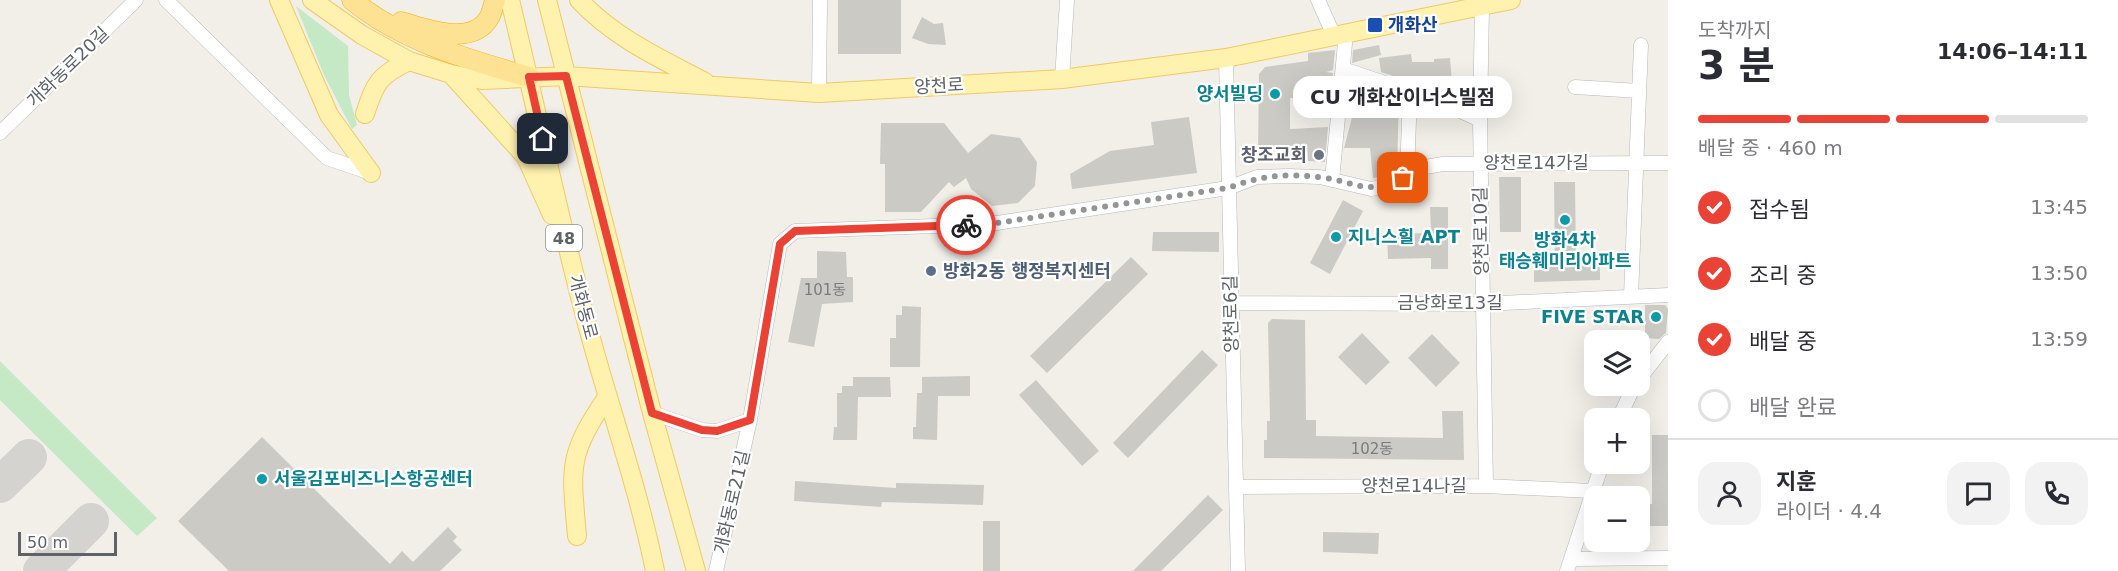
<!DOCTYPE html>
<html lang="ko">
<head>
<meta charset="utf-8">
<style>
	:root { --surface:#fff; --page:#f2f2f3; --text:#2b2b33; --muted:#7c7c81; --line:#e1e1e2; --accent:#ea4335 }
	body { margin:0; font-family:"DejaVu Sans","Noto Sans KR",sans-serif; background:var(--page); color:var(--text); height:100vh; display:flex; flex-direction:column; font-size:22px; white-space:nowrap }
	* { box-sizing:border-box; margin:0 }
	p { font-size:20px; color:var(--muted) }
	.icon { flex:none; width:33px; height:33px; fill:none; stroke:currentColor; stroke-width:2; stroke-linecap:round; stroke-linejoin:round }
	.map { position:relative; flex:1; overflow:hidden }
	.sheet { display:flex; flex-direction:column; background:var(--surface); width:450px }
	.sheet>* { flex:none }
	.controls { position:absolute; left:1584px; top:330px; display:grid; gap:12px }
	.controls a { display:grid; place-items:center; width:66px; height:66px; border-radius:12px; background:var(--surface); box-shadow:0 6px 24px #0002; font-size:30px }
	.scale { position:absolute; left:18px; bottom:15px; width:99px; box-sizing:border-box; padding-left:6px; border:3px solid #5f6368; border-top:0; font-size:16px; line-height:21px; white-space:nowrap; color:#5f6368; -webkit-text-stroke:4px #fff; paint-order:stroke }
	.pin { position:absolute; display:grid; place-items:center; width:51px; height:51px; color:#fff; margin:-26px; border-radius:12px; box-shadow:0 3px 9px #0006 }
	.courier { position:absolute; display:grid; place-items:center; width:60px; height:60px; margin:-30px; border:4px solid #ea4335; border-radius:50%; background:#fff; color:#222; box-shadow:0 2px 8px #0007 }
	.bubble { position:absolute; height:42px; border-radius:18px; background:var(--surface); box-shadow:0 6px 24px #0002; font-size:20px; font-weight:700; line-height:42px; text-align:center }
	.headline em { font-style:normal; font-weight:700 }
	.headline div { display:flex; flex-direction:column-reverse }
	.headline { display:flex; align-items:center; justify-content:space-between; height:102px; padding:0 30px }
	h1 { font-size:39px; font-weight:700; line-height:45px }
	.bar { display:grid; grid-template-columns:repeat(4,1fr); gap:9px 6px; align-content:center; height:72px; padding:0 30px }
	.bar i { height:8px; border-radius:4px; background:var(--line) }
	.bar .active { background:var(--accent) }
	.bar p { grid-column:span 4 }
	.line { display:flex; align-items:center; gap:15px; padding:0 30px; border-top:2px solid var(--line) }
	.line div { flex:1 }
	.round { display:grid; place-items:center; flex:none; width:63px; height:63px; border-radius:18px; background:var(--page) }
	ol { padding:0 30px; list-style:none }
	li { display:flex; align-items:center; gap:18px; height:66px }
	li p { margin-inline-start:auto }
	li .icon { padding:6px; border-radius:50%; background:var(--accent); color:#fff; stroke-width:4 }
	li:last-child { color:var(--muted) }
	li i { width:33px; height:33px; border:3px solid var(--line); border-radius:50% }
	main { display:flex; flex:1; min-height:0 }
	.map>svg:first-child { display:block }
</style>
</head>
<body>
<main>
<div class="map">
<svg width="1668" height="571" viewBox="0 0 1668 571">
	<rect width="100%" height="100%" fill="#f1efe8"/>
	<path fill="#c5e8c5" d="M296,6L348,46L349,95L357,125L352,129L324,75Z
		M0,361L157,518L137,536L0,400Z"/>
	<g fill="none" stroke-linecap="round" stroke-linejoin="round">
		<path stroke="#d4d3d0" stroke-width="36" d="M0,485L29,457
			M41,571L91,521"/>
	</g>
	<path fill="#cccac5" d="M838,0H901V54H838Z
		M922,17L934,24L943,23L946,45L928,44L912,38Z
		M1379,45L1381,55L1352,63L1353,50Z
		M1335,50L1333,70L1326,72L1333,73L1331,100L1290,98V129L1328,127L1325,162L1308,161L1307,148L1258,152L1259,74L1265,67L1308,61V53Z
		M1411,54L1412,62H1434V59L1450,58L1452,84L1465,90L1462,102L1435,90V82L1414,83L1381,72L1379,58Z
		M1350,81L1399,97L1397,170L1384,177L1373,178L1370,148H1344L1357,99L1349,98Z
		M1189,117L1197,173L1072,189L1070,174L1110,151L1154,145L1151,122Z
		M881,123H944L968,153L991,134L1020,138L1037,162L1035,186L1018,203L992,206L971,189L966,178L954,187L949,182L921,212H885V164H880Z
		M1499,177H1521V232H1500Z
		M1554,182H1575L1576,259H1600V280L1534,282V261H1555Z
		M1343,200L1363,211L1330,274L1310,263Z
		M1430,207H1448V269H1431V258L1388,259L1387,234L1431,233Z
		M1153,232H1219V252L1152,251Z
		M817,251L846,252L847,277H853V302L822,304L814,347L788,342L801,278H817Z
		M1131,257L1148,274L1047,373L1030,356Z
		M1645,305H1665L1668,309L1666,333L1659,339L1645,338Z
		M902,306L921,307L920,367H890V338H896V315H902Z
		M1272,319L1305,320L1306,420H1316V436L1443,438L1442,411H1463L1464,460L1264,458V440H1267V421H1270L1268,323Z
		M1362,333L1390,362L1366,385L1338,357Z
		M1432,334L1460,363L1436,387L1408,358Z
		M1202,350L1218,365L1128,458L1113,443Z
		M970,376V396H938L937,440L913,439V427H916L917,393H922V377Z
		M853,377H890L891,397H858L857,440H833L834,427H837V393H842V386H853Z
		M1036,380L1099,451L1082,466L1019,395Z
		M1652,435H1668V526H1640V504H1652Z
		M262,437L390,564L402,551L413,562L448,527L457,537L453,541L462,550L440,571H229L178,521Z
		M795,481L896,488V483L984,485L983,505L882,502L881,507L794,501Z
		M1208,495L1223,510L1161,571H1133Z
		M983,521H1000V571H983Z
		M1323,532L1379,533L1378,554L1323,552Z"/>
	<g fill="none" stroke-linecap="round" stroke-linejoin="round">
		<defs>
			<path id="minor" d="M166,0L327,158L371,173
				M1318,0L1334,36
				M1482,6L1480,120L1486,486
				M1226,58L1238,571
				M1343,69L1436,100L1480,120
				M1062,79L1067,0
				M1575,87L1639,91
				M819,93L820,0
				M0,133L136,0
				M1407,176L1410,92
				M1332,180L1346,33
				M1631,296L1641,45
				M1231,303L1482,304L1668,295
				M1640,378L1668,342
				M652,413L702,430L717,431L750,420
				M1619,418L1634,386
				M1236,487L1486,486L1592,491
				M1572,559L1668,558
				M716,571L750,420L780,244L795,231L990,224L1228,188L1257,177L1289,176L1320,177L1371,189L1387,186L1420,168L1443,164L1668,163
				M1567,571L1602,464"/>
			<path id="major" d="M279,0L329,115L371,173
				M312,0L362,35L409,61L451,74L482,80L566,76L819,93L1062,79L1226,58L1511,0
				M510,0C536,107 558,214 586,320C608,404 638,486 655,571
				M547,0L652,413L696,571
				M579,0C613,37 661,59 705,82
				M451,74L526,157L552,215
				M365,114C375,83 379,75 409,61
				M577,536C571,467 567,456 607,397"/>
			<path id="highway" d="M352,0C403,42 467,59 529,77
				M401,22C427,29 471,47 489,18C492,13 493,6 495,0"/>
		</defs>
		<use href="#minor" stroke="#b5b8bc" stroke-width="15"/>
		<use href="#major" stroke="#f2c960" stroke-width="20"/>
		<use href="#highway" stroke="#f9ab00" stroke-width="21"/>
		<use href="#minor" stroke="#fff" stroke-width="14"/>
		<use href="#major" stroke="#fff2af" stroke-width="18"/>
		<use href="#highway" stroke="#fde293" stroke-width="20"/>
	</g>
	<g fill="none" stroke-linecap="round" stroke-linejoin="round">
		<path stroke="#929495" stroke-width="6" stroke-dasharray="0 10.8" d="M966,225L990,224L1228,188C1260,176 1283,173 1318,177C1356,181 1365,197 1403,178"/>
		<path stroke="#ea4335" stroke-width="8" d="M543,139L529,77L566,76L652,413L702,430L717,431L750,420L780,244L795,231L966,225"/>
	</g>
	<rect fill="#1a4fb4" stroke="#fff" stroke-width="2" x="1367" y="17" width="16" height="16" rx="3"/>
	<g fill="#0f9aa8" stroke="#fff" stroke-width="2">
		<circle cx="1275" cy="94" r="6"/>
		<circle cx="1565" cy="220" r="6"/>
		<circle cx="1336" cy="237" r="6"/>
		<circle cx="1656" cy="317" r="6"/>
		<circle cx="262" cy="479" r="6"/>
	</g>
	<circle fill="#6b7280" stroke="#fff" stroke-width="2" cx="1319" cy="155" r="6"/>
	<circle fill="#5c6f8a" stroke="#fff" stroke-width="2" cx="931" cy="271" r="6"/>
	<g text-anchor="middle" stroke-width="4.5" stroke-linejoin="round" paint-order="stroke">
		<g font-size="15" fill="#7a7d7f">
			<text x="825" y="295">101동</text>
			<text x="1372" y="454">102동</text>
		</g>
		<rect fill="#fff" stroke="#8f9295" stroke-width="1.5" x="546" y="225" width="36" height="26" rx="4.5"/>
		<g font-size="16" font-weight="bold" fill="#5f6368">
			<text x="564" y="244">48</text>
		</g>
		<g font-size="18" font-weight="bold" fill="#164399" stroke="#fff" text-anchor="start">
			<text x="1388" y="31">개화산</text>
		</g>
		<g font-size="18" fill="#5f6368" stroke="#fff">
			<text transform="translate(68 67) rotate(-44)" y="6">개화동로20길</text>
			<text transform="translate(939 86) rotate(-3)" y="6">양천로</text>
			<text x="1536" y="169">양천로14가길</text>
			<text transform="translate(1481 231) rotate(-91)" y="6">양천로10길</text>
			<text x="1450" y="309">금낭화로13길</text>
			<text transform="translate(583 307) rotate(75)" y="6">개화동로</text>
			<text transform="translate(1231 314) rotate(-91)" y="6">양천로6길</text>
			<text x="1414" y="492">양천로14나길</text>
			<text transform="translate(732 502) rotate(-77)" y="6">개화동로21길</text>
		</g>
		<g font-size="18" font-weight="bold" fill="#0d838f" stroke="#fff" text-anchor="end">
			<text x="1263" y="100">양서빌딩</text>
			<text x="1348" y="243" text-anchor="start">지니스힐 APT</text>
			<text x="1565" y="246" text-anchor="middle">방화4차<tspan x="1565" dy="21">태승훼미리아파트</tspan></text>
			<text x="1644" y="323">FIVE STAR</text>
			<text x="274" y="485" text-anchor="start">서울김포비즈니스항공센터</text>
		</g>
		<g font-size="18" font-weight="bold" fill="#5b616d" stroke="#fff" text-anchor="end">
			<text x="1307" y="161">창조교회</text>
		</g>
		<g font-size="18" font-weight="bold" fill="#4e5e75" stroke="#fff" text-anchor="start">
			<text x="943" y="277">방화2동 행정복지센터</text>
		</g>
	</g>
</svg>
<div class="controls">
<a><svg class="icon" aria-label="layers" viewBox="0 0 24 24"><path d="M12 4l9 5-9 5-9-5zM3 14l9 5 9-5"/></svg></a>
<a>+</a>
<a>−</a>
</div>
<div class="scale">50 m</div>
<div class="pin" style="left:1403px;top:178px;background:#ea580c"><svg class="icon" aria-label="bag" viewBox="0 0 24 24"><path d="M5 8h14l-1 12H6zM9 8a3 3 0 0 1 6 0"/></svg></div>
<div class="pin" style="left:543px;top:139px;background:#1f2937"><svg class="icon" aria-label="home" viewBox="0 0 24 24"><path d="M3 11l9-7 9 7M6 9v11h12V9"/></svg></div>
<div class="courier" style="left:966px;top:225px"><svg class="icon" aria-label="bike" viewBox="0 0 24 24"><circle cx="6" cy="16" r="4"/><circle cx="18" cy="16" r="4"/><path d="M6 16l4-8h5l3 8M10 8l3 8H6M13 5h3"/></svg></div>
<div class="bubble" style="left:1293px;top:76px;width:219px">CU 개화산이너스빌점</div>
</div>
<section class="sheet">
<div class="headline"><div><h1>3 분</h1><p>도착까지</p></div><em>14:06–14:11</em></div>
<div class="bar"><i class="active"></i><i class="active"></i><i class="active"></i><i></i><p>배달 중 · 460 m</p></div>
<ol>
<li><svg class="icon" aria-label="check" viewBox="0 0 24 24"><path d="M5 12l5 5 9-10"/></svg>접수됨<p>13:45</p></li>
<li><svg class="icon" aria-label="check" viewBox="0 0 24 24"><path d="M5 12l5 5 9-10"/></svg>조리 중<p>13:50</p></li>
<li><svg class="icon" aria-label="check" viewBox="0 0 24 24"><path d="M5 12l5 5 9-10"/></svg>배달 중<p>13:59</p></li>
<li><i></i>배달 완료</li>
</ol>
<div class="line" style="height:108px"><a class="round"><svg class="icon" aria-label="person" viewBox="0 0 24 24"><circle cx="12" cy="8" r="4"/><path d="M4 21q1-7 8-7t8 7"/></svg></a><div><b>지훈</b><p>라이더 · 4.4</p></div><a class="round"><svg class="icon" aria-label="chat" viewBox="0 0 24 24"><path d="M4 5h16v11H9l-5 4z"/></svg></a><a class="round"><svg class="icon" aria-label="phone" viewBox="0 0 24 24"><path d="M5 4h4l2 5-3 2q2 4 5 5l2-3 5 2v4C11 20 4 13 5 4z"/></svg></a></div>
</section>
</main>
</body>
</html>
